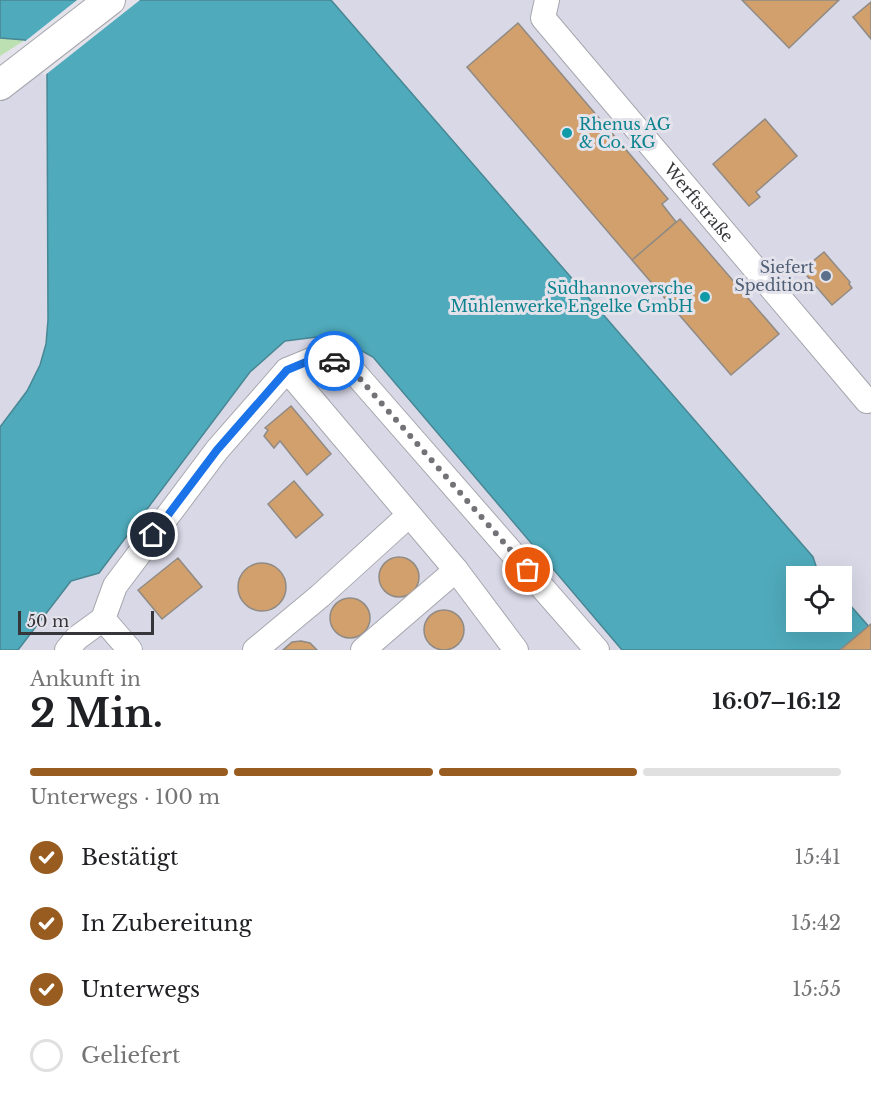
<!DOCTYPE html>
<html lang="de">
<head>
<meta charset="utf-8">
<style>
	:root { --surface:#fff; --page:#f6f6f6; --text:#202124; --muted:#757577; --line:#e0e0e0; --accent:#995c20 }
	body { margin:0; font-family:"Libre Baskerville",serif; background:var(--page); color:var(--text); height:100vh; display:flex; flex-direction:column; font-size:22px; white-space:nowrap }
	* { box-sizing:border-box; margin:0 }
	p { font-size:20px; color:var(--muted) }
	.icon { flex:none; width:33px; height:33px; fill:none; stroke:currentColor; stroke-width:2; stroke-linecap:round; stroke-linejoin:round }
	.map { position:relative; height:650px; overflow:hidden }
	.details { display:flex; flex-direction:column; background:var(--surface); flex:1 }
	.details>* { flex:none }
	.tools { position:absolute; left:786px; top:566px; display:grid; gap:12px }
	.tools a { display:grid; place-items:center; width:66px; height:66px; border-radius:0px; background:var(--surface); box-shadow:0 6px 24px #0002; font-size:30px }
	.scale { position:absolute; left:18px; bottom:15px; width:136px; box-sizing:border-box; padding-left:6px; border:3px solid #363539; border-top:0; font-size:16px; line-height:21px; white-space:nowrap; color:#363539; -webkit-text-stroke:4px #e4e3eb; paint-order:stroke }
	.pin { position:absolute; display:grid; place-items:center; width:51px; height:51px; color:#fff; margin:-26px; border:3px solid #fff; border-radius:50%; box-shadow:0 2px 6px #0007 }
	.courier { position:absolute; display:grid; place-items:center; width:60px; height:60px; margin:-30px; border:4px solid #1a73e8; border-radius:50%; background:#fff; color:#222; box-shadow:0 2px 8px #0007 }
	.overview em { font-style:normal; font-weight:800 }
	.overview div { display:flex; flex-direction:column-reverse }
	.overview { display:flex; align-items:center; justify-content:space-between; height:102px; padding:0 30px }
	h1 { font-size:39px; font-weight:800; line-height:45px }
	.bar { display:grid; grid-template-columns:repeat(4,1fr); gap:9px 6px; align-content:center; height:72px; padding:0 30px }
	.bar i { height:8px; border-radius:4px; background:var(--line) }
	.bar .selected { background:var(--accent) }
	.bar p { grid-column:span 4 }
	ol { padding:0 30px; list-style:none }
	li { display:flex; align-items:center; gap:18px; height:66px }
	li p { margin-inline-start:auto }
	li .icon { padding:6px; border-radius:50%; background:var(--accent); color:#fff; stroke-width:4 }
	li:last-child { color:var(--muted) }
	li i { width:33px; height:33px; border:3px solid var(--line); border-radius:50% }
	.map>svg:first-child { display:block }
</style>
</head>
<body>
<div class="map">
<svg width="871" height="650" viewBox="0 0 871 650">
	<rect width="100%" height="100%" fill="#e4e3eb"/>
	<path fill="#d9d8e7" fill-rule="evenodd" d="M125,0H871V650H0V95ZM796,576H842V621H796Z"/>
	<path fill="#bce0b2" d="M0,38L25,40L0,56Z"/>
	<path fill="#4faabb" stroke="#488794" stroke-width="1.5" d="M0,0H331L813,557L817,569L823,576H796V621H842V596L871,629V650H622L373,357L333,335L285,341L250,372L99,573L71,581L18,650H0V427L27,391L40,365L46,344L48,320L47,72L25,40L0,38Z"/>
	<path fill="#e4e3eb" d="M77,0H140L44,76L23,43Z"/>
	<path fill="#d1a06c" stroke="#908a85" stroke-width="1.5" d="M742,0H839L789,48Z
		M871,2V39L853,17Z
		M518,23L668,199L662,204L676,222L632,260L467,67Z
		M765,119L797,156L756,192L760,197L749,206L713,164Z
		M680,219L779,334L731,375L632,260Z
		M824,252L850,282L849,284L852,288L832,305L802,270Z
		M291,406L331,454L307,475L280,441L274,448L264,436L268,430L265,428Z
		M294,481L323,515L296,538L268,504Z
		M379 577a20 20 0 1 1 40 0a20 20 0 1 1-40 0Z
		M178,558L202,587L162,619L138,590Z
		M238 587a24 24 0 1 1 48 0a24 24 0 1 1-48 0Z
		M330 618a20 20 0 1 1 40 0a20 20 0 1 1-40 0Z
		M424 630a20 20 0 1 1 40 0a20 20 0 1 1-40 0Z
		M871,624V650H840Z
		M301,641L310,643L317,650H283L292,642Z"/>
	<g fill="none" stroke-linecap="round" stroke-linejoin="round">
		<defs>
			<g id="minor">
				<path id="s1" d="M547,0L543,18L867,401"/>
				<path d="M287,370L456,570L516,650"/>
				<path d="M103,619L130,650"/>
				<path d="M67,650L77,638L103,619L115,586L217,450L287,370L311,360L334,361L354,372L597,650"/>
				<path d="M255,650L320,596L408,516"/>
				<path d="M363,650L456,570"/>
			</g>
			<path id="major" d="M0,85L110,0"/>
		</defs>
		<use href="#minor" stroke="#a6a6ae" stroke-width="26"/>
		<use href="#major" stroke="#a6a6ae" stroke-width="32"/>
		<use href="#minor" stroke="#fff" stroke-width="24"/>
		<use href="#major" stroke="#fff" stroke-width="30"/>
	</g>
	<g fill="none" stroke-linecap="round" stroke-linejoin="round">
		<path stroke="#737277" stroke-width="6" stroke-dasharray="0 10.8" d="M334,361L354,372L528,570"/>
		<path stroke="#1a73e8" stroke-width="8" d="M153,535L217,450L287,370L311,360L334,361"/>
	</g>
	<g fill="#0f9aa8" stroke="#e4e3eb" stroke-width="2">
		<circle cx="567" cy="133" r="6"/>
		<circle cx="705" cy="297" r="6"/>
	</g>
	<circle fill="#5c6f8a" stroke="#e4e3eb" stroke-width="2" cx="826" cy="276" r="6"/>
	<g text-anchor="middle" stroke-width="6" stroke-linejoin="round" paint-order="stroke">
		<g font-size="16" fill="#0d838f" stroke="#e4e3eb" text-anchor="start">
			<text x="579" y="130">Rhenus AG<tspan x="579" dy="18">&amp; Co. KG</tspan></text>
			<text x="693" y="294" text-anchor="end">Südhannoversche<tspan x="693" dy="18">Mühlenwerke Engelke GmbH</tspan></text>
		</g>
		<g font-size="16" fill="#363539" stroke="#e4e3eb">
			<text dy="6" stroke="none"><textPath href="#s1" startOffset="260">Werftstraße</textPath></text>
		</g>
		<g font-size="16" fill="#4e5e75" stroke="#e4e3eb" text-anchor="end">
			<text x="814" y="273">Siefert<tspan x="814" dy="18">Spedition</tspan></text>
		</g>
	</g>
</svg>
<div class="tools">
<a><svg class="icon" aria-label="locate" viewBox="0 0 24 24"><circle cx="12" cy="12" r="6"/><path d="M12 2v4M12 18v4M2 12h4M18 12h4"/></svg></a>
</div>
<div class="scale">50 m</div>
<div class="pin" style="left:528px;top:570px;background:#ea580c"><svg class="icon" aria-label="bag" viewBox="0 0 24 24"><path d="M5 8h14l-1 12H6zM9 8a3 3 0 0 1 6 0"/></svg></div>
<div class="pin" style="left:153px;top:535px;background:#1f2937"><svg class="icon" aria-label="home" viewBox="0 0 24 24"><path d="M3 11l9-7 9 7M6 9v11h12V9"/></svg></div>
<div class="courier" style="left:334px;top:361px"><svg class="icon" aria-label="car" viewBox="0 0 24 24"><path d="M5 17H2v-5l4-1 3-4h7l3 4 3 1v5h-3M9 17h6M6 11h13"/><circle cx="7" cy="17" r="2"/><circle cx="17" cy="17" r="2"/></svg></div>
</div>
<section class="details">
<div class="overview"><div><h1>2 Min.</h1><p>Ankunft in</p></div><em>16:07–16:12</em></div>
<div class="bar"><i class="selected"></i><i class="selected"></i><i class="selected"></i><i></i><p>Unterwegs · 100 m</p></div>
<ol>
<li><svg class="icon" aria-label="check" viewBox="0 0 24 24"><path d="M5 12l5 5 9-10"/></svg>Bestätigt<p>15:41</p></li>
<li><svg class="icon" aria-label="check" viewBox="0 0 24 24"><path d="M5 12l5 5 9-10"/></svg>In Zubereitung<p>15:42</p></li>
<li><svg class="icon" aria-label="check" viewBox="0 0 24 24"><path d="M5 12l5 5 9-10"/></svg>Unterwegs<p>15:55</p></li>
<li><i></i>Geliefert</li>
</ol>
</section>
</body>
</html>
